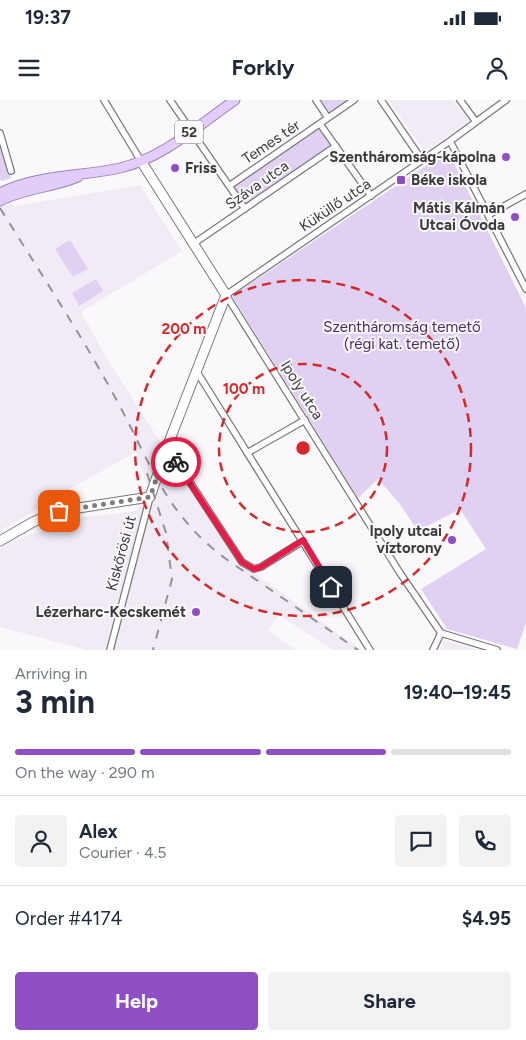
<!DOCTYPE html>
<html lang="en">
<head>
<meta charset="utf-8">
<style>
	:root { --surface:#fff; --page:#f2f2f3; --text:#1f2937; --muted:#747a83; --line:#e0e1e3; --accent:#8e4fc4 }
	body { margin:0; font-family:Figtree,sans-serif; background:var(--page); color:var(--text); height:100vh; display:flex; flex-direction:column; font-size:19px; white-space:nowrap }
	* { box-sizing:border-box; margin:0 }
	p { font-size:16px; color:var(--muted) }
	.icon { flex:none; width:28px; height:28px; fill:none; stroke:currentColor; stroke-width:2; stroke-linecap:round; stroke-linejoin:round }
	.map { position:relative; height:550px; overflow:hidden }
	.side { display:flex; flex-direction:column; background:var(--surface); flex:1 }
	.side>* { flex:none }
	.pin { position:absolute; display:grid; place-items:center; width:42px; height:42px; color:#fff; margin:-21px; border-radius:10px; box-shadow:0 2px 8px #0006 }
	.courier { position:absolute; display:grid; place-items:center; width:50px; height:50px; margin:-25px; border:4px solid #e11d48; border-radius:50%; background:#fff; color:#222; box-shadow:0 1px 6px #0007 }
	.overview em { font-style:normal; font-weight:700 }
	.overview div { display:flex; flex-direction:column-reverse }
	.overview { display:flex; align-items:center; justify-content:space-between; height:85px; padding:0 15px }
	h1 { font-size:32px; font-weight:700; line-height:38px }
	.bar { display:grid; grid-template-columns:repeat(4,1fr); gap:8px 5px; align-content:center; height:60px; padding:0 15px }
	.bar i { height:6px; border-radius:4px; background:var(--line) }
	.bar .current { background:var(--accent) }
	.bar p { grid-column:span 4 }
	.line { display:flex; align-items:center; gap:12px; padding:0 15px; border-top:1px solid var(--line) }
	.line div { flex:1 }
	.round { display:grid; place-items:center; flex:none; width:52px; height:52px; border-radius:5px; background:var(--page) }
	.button { display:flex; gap:10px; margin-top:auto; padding:10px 15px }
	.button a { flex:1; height:58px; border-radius:5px; background:var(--accent); color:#fff; font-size:20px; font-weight:700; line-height:58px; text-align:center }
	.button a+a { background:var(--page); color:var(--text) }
	.status { display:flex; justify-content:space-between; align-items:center; height:35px; padding:0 25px; background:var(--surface); direction:ltr }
	.status svg { height:14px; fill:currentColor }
	header { display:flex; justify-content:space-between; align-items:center; height:65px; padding:0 15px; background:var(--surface); font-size:22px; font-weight:700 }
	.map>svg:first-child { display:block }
</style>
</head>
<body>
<div class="status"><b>19:37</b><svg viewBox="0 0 49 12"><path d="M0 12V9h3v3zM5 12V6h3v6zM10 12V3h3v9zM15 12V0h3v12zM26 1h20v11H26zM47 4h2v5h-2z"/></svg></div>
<header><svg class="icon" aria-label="menu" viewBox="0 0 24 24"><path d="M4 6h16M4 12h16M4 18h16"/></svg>Forkly<svg class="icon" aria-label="person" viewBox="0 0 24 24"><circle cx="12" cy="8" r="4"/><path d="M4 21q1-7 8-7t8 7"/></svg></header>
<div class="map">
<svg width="526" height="550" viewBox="0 0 526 550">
	<rect width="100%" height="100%" fill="#faf8fb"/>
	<path fill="#f0ebf5" d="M388,0H453L469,21L425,52Z
		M140,85L182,151L81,212L108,260L235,459L361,550H333L279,515L268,530L296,550H87L0,527V449L13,441L77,418L136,411L147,385L136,352L39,406L36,410L0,431V94L14,106Z
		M444,540L478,550H441Z"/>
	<path fill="#e0d0f2" d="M321,0H348L330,13Z
		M320,27L332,45L246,105L233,87Z
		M0,43L11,78L3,81L0,80Z
		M448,51L526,208V523L517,549L447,529L421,489L486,449L460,409L418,431L400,404L378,379L358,398L232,196Z
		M70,140L88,169L73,177L55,149Z
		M96,179L103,191L79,206L72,193Z"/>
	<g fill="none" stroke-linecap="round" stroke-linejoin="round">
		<defs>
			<path id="street" d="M104,0L141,61
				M170,0L245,109
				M316,0L328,18
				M381,0L422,60
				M460,0L476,22
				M320,24L371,96
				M0,33L11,71
				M450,41L526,189
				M229,86L354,0
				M488,115L526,94
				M193,144L336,46
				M197,272L370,550
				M167,347L242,462L254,469L261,467L303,441
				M247,353L305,320
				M441,533L400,473L226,195L450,41L506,0
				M441,533L497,550
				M110,550L150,397
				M433,550L441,533"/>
			<path id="secondary" d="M0,441L33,422L59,411L150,397L167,347L226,195L141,61"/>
			<path id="primary" d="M0,93C37,74 81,77 120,68C163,58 199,25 235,0
				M0,101C24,88 53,88 78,77"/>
		</defs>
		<use href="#street" stroke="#79787b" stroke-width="8"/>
		<use href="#secondary" stroke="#79787b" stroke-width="11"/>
		<use href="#primary" stroke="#9b83b4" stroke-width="11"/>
		<use href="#street" stroke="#fff" stroke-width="5.5"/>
		<use href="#secondary" stroke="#fff" stroke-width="9"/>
		<use href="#primary" stroke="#e2ccf9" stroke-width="9"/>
		<path stroke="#959396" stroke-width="2" stroke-dasharray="9 9" stroke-linecap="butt" d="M0,108C39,171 81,234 116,299C151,363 164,413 226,459L358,550
			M147,373L166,433L172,479L153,550"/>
	</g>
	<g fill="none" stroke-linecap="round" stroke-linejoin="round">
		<path stroke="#7e7c7f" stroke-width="5" stroke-dasharray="0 9" d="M59,411L150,397L167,347L176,362"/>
		<path stroke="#e11d48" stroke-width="6" d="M176,362L242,462L254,469L261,467L303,440L331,487"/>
	</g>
	<g fill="none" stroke="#d62828" stroke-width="2.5" stroke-dasharray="9 6">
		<circle cx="303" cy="348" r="84"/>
		<circle cx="303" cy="348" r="168"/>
	</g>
	<g fill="#8e4fc4" stroke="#faf8fb" stroke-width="2">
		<circle cx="506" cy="57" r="5"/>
		<circle cx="175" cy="68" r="5"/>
		<rect x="396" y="75" width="10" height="10" rx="2.5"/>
		<circle cx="515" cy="117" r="5"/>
		<circle cx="452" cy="440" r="5"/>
		<circle cx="196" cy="512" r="5"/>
	</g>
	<g text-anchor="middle" stroke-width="4" stroke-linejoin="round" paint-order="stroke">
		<rect fill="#faf8fb" stroke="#747375" stroke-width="1" x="175" y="20.5" width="28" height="23" rx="4"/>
		<g font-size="14" font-weight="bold" fill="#3b3a3c">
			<text x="189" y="37">52</text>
		</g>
		<g font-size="15" fill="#3b3a3c" stroke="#faf8fb">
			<text transform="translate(271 42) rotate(-34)" y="5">Temes tér</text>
			<text transform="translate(257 85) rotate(-35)" y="5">Száva utca</text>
			<text transform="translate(335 105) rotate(-34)" y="5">Küküllő utca</text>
			<text transform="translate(302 290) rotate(58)" y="5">Ipoly utca</text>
			<text transform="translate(121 453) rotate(-75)" y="5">Kiskőrösi út</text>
		</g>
		<g font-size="15" font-weight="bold" fill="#3b3a3c" stroke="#faf8fb" text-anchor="end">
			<text x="496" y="62">Szentháromság-kápolna</text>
			<text x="185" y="73" text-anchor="start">Friss</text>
			<text x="411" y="85" text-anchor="start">Béke iskola</text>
			<text x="505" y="113">Mátis Kálmán<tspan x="505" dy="17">Utcai Óvoda</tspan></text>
			<text x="442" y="436">Ipoly utcai<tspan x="442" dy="17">víztorony</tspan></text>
			<text x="186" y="517">Lézerharc-Kecskemét</text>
		</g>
		<g font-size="15" fill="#4a2a67" stroke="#faf8fb">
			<text x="402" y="232">Szentháromság temető<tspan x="402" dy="17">(régi kat. temető)</tspan></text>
		</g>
	</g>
	<circle cx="303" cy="348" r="8" fill="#d62828" stroke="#faf8fb" stroke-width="2.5"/>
	<g font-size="15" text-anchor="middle" font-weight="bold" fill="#d62828" stroke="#faf8fb" stroke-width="4" stroke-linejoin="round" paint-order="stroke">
		<text x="184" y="234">200 m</text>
		<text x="244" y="294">100 m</text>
	</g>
</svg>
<div class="pin" style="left:59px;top:411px;background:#ea580c"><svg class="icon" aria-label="bag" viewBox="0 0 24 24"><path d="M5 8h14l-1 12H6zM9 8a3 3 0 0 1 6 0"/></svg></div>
<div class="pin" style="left:331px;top:487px;background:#1f2937"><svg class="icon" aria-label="home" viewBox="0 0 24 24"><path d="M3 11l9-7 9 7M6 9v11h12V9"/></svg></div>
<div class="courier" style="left:176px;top:362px"><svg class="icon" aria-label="bike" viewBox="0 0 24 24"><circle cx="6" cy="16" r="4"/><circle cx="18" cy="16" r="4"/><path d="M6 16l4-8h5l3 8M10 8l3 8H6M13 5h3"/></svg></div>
</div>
<section class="side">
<div class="overview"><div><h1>3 min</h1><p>Arriving in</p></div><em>19:40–19:45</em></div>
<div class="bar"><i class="current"></i><i class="current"></i><i class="current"></i><i></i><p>On the way · 290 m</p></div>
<div class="line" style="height:90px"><a class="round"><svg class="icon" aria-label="person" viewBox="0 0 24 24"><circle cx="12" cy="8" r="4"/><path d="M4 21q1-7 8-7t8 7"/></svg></a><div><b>Alex</b><p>Courier · 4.5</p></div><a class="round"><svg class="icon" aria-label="chat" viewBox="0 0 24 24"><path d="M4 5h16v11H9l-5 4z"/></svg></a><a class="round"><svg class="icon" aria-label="phone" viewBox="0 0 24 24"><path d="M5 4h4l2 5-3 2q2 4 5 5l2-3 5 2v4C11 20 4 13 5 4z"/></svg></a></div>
<div class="line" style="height:65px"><div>Order #4174</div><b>$4.95</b></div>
<div class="button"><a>Help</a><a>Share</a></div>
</section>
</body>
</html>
